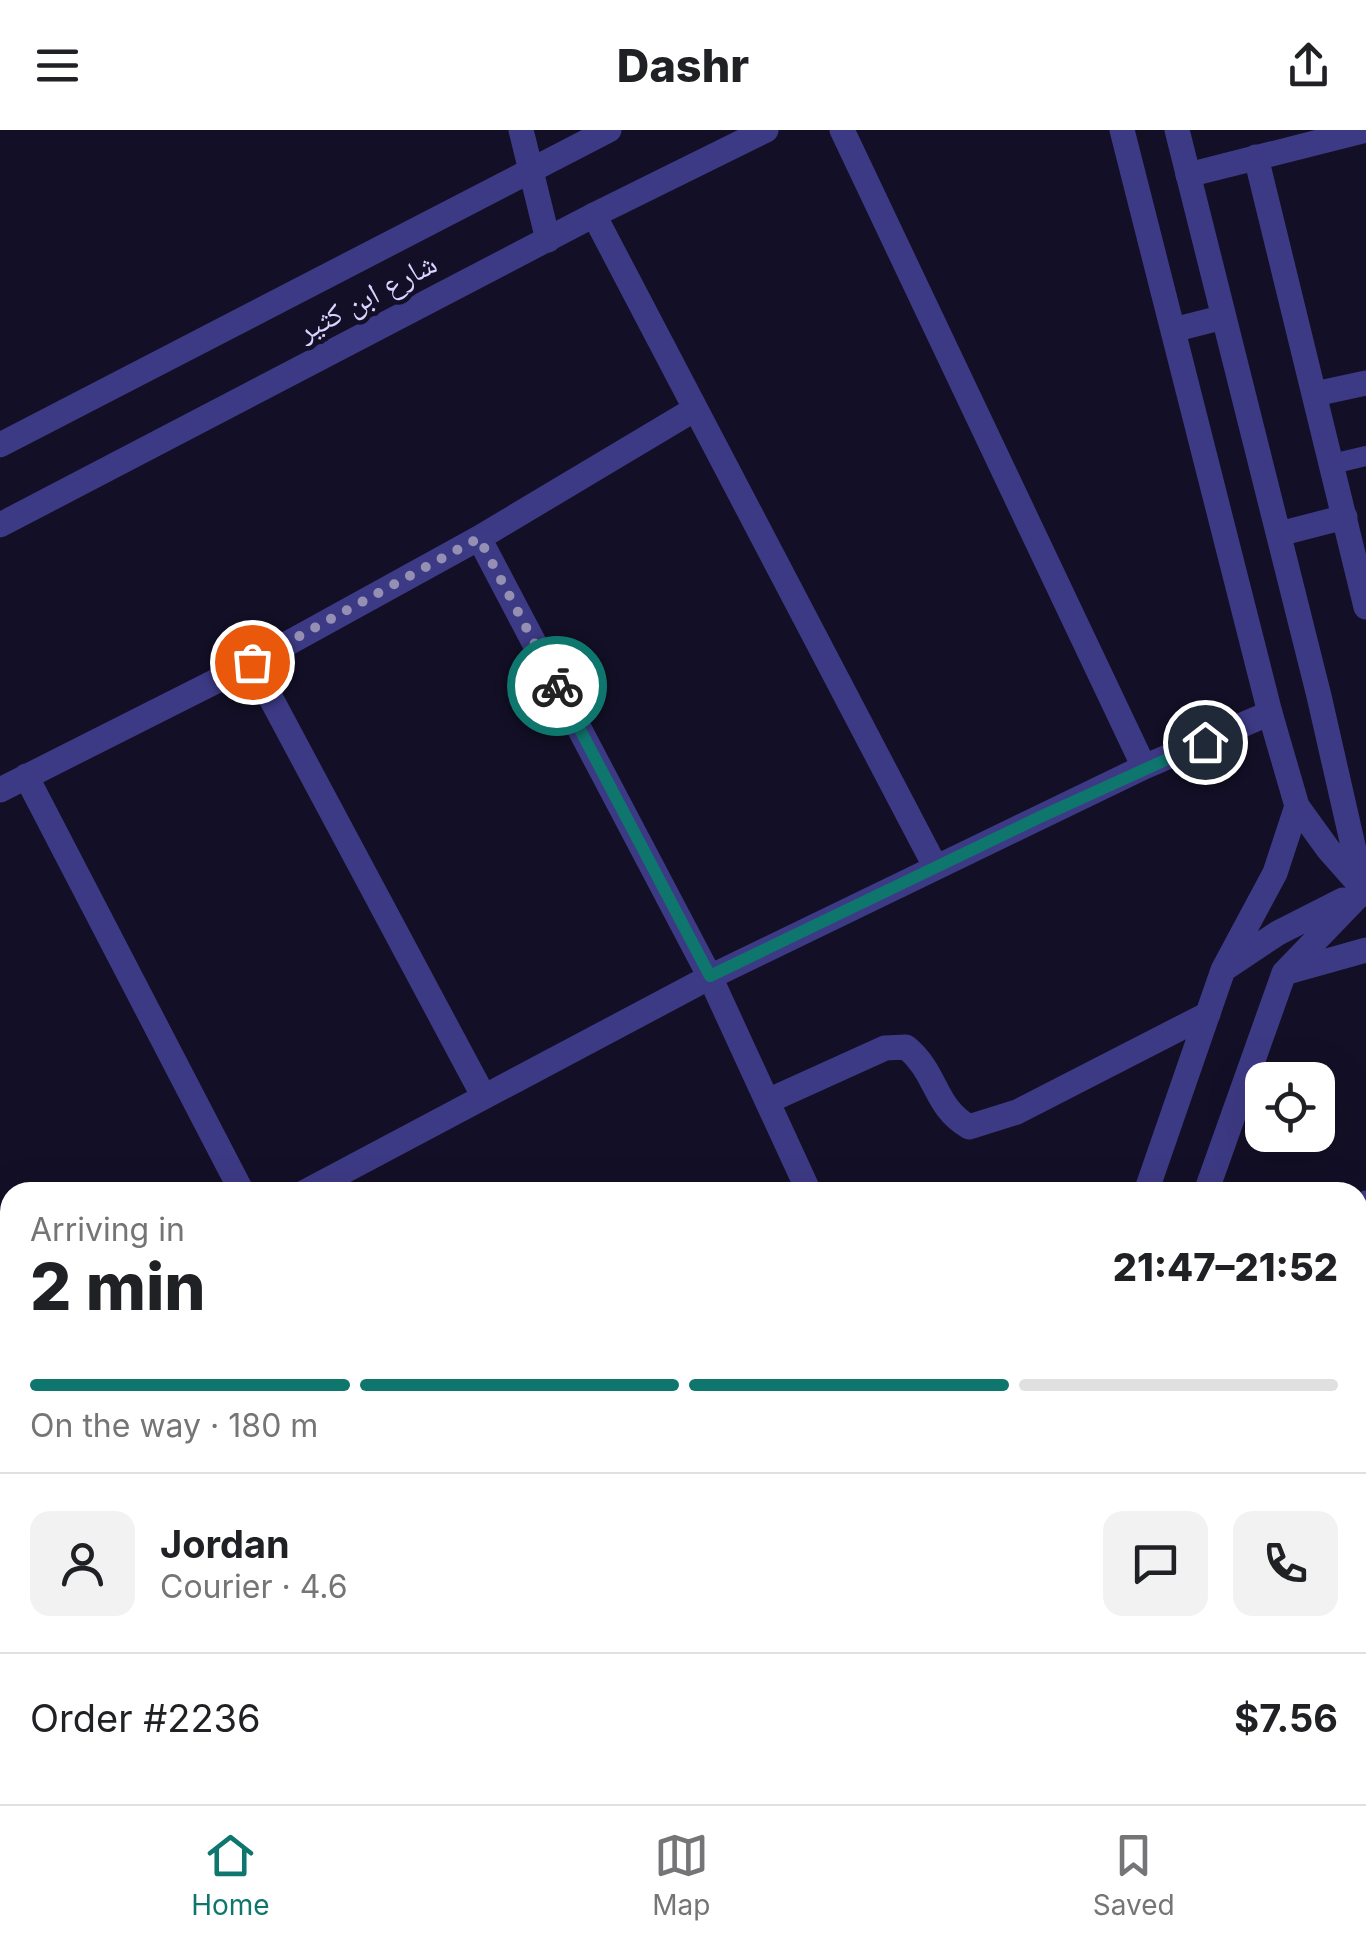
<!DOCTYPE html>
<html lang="en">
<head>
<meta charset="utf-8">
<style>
	:root { --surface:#fff; --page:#f2f2f2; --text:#202124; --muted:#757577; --line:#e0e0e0; --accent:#0f766e }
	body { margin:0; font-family:Inter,"Noto Naskh Arabic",sans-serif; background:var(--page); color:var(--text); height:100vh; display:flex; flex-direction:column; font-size:38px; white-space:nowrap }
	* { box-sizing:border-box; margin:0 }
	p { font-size:32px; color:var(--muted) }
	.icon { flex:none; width:55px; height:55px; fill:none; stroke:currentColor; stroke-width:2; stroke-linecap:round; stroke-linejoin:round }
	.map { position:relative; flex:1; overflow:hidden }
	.sheet { position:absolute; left:0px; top:1052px; width:1368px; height:622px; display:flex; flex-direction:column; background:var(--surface); border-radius:30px 30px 0 0; box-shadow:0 10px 40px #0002 }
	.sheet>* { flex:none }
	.controls { position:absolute; left:1245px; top:932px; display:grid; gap:20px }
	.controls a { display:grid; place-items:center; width:90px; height:90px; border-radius:20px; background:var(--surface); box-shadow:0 10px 40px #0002; font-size:50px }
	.pin { position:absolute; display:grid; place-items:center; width:85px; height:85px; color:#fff; margin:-42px; border:5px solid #fff; border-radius:50%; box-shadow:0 2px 10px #0007 }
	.courier { position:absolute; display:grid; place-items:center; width:100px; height:100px; margin:-50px; border:8px solid #0f766e; border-radius:50%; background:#fff; color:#222; box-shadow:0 2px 12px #0007 }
	.head em { font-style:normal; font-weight:800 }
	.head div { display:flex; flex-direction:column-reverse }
	.head { display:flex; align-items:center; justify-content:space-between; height:170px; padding:0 30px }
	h1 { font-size:65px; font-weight:800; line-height:75px }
	.bar { display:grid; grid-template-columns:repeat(4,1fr); gap:15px 10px; align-content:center; height:120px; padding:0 30px }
	.bar i { height:12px; border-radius:8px; background:var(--line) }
	.bar .selected { background:var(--accent) }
	.bar p { grid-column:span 4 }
	.line { display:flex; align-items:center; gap:25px; padding:0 30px; border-top:2px solid var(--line) }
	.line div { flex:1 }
	.round { display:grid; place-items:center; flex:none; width:105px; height:105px; border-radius:20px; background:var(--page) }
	header { display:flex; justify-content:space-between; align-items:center; height:130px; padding:0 30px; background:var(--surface); font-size:45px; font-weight:800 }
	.tabs { display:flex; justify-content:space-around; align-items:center; height:140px; border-top:2px solid var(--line); background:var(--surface); font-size:28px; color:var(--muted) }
	.tabs a { display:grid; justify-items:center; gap:5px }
	.tabs .selected { color:var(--accent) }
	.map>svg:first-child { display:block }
</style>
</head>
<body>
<header><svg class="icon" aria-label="menu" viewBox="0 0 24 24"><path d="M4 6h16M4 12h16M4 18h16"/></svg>Dashr<svg class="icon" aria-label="share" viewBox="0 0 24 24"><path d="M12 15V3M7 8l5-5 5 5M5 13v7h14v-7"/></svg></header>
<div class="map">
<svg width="1366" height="1674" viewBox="0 0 1366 1674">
	<rect width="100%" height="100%" fill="#130f26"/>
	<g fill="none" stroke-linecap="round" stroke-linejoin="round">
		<path stroke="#3d3a85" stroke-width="20" d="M1332,334L1366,326"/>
		<path stroke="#3d3a85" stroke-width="25" d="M521,0L548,110
			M842,0L1144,637
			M1256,27L1366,477
			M1188,45L1366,0
			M594,85L935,736
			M1315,264L1366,253
			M479,408L710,847L809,1062
			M252,533L484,967
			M26,646L242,1062
			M0,660L252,533L479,408L695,279
			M768,971L885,918L906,917C938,943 933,976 969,997L1017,982L1208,884
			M305,1062L710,847L1144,637L1270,583
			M1358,1099L1366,1073
			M0,1170L10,1190
			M0,1225L10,1220
			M1358,1477L1366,1480
			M534,1665L539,1674
			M819,1665L824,1674
			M1121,1665L1147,1674
			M229,1674L246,1665"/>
		<path stroke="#3d3a85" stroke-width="25" d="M1122,0L1270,583L1297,676L1328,719L1366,762
			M1177,0L1319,566L1362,755
			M1173,200L1224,187
			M0,315L609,0
			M0,395L594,85L766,0
			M1279,404L1345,387
			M1227,837L1278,803L1343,770
			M1284,843L1366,820
			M1146,1062L1223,840L1275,743L1297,676
			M1206,1062L1284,843L1364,760
			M928,1674L931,1665
			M987,1674L991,1665"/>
	</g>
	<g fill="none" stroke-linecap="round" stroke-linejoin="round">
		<path stroke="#948fb3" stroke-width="10" stroke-dasharray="0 18" d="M252,532L479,408L557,556"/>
		<path stroke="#0f766e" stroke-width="12" d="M557,556L710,846L1040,687L1205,612"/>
	</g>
	<g text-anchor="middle" stroke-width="9" stroke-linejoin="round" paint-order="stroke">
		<g font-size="30" fill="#d9d4ff" stroke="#130f26">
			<text transform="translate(367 167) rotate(-28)" y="10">شارع ابن كثير</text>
		</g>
	</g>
</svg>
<div class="controls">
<a><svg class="icon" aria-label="locate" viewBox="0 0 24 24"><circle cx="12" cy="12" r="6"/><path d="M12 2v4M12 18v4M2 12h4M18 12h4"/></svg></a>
</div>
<div class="pin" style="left:252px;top:532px;background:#ea580c"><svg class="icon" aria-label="bag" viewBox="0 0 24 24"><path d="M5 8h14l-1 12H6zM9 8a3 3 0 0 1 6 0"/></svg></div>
<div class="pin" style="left:1205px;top:612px;background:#1f2937"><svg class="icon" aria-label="home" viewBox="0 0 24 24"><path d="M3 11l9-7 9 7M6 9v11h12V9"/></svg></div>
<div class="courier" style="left:557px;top:556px"><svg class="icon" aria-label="bike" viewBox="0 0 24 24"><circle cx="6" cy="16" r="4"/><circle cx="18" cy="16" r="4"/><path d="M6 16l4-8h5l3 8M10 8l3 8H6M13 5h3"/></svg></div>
<section class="sheet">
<div class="head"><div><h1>2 min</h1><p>Arriving in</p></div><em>21:47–21:52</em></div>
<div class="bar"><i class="selected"></i><i class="selected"></i><i class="selected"></i><i></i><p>On the way · 180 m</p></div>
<div class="line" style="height:180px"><a class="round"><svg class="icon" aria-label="person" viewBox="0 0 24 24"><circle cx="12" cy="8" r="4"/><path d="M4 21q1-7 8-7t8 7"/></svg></a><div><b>Jordan</b><p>Courier · 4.6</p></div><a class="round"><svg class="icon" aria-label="chat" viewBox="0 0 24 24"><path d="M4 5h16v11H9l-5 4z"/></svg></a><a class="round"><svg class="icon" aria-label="phone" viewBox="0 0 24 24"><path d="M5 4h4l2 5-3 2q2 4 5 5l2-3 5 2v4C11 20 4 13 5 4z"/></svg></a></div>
<div class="line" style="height:130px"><div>Order #2236</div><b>$7.56</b></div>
</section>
</div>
<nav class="tabs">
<a class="selected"><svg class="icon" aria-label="home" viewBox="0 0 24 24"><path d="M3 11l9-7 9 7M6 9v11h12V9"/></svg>Home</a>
<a><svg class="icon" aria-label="map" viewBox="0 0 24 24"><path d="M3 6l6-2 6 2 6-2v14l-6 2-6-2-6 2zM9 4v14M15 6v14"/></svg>Map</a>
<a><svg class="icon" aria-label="saved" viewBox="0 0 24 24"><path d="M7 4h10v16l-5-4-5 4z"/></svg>Saved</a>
</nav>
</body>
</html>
